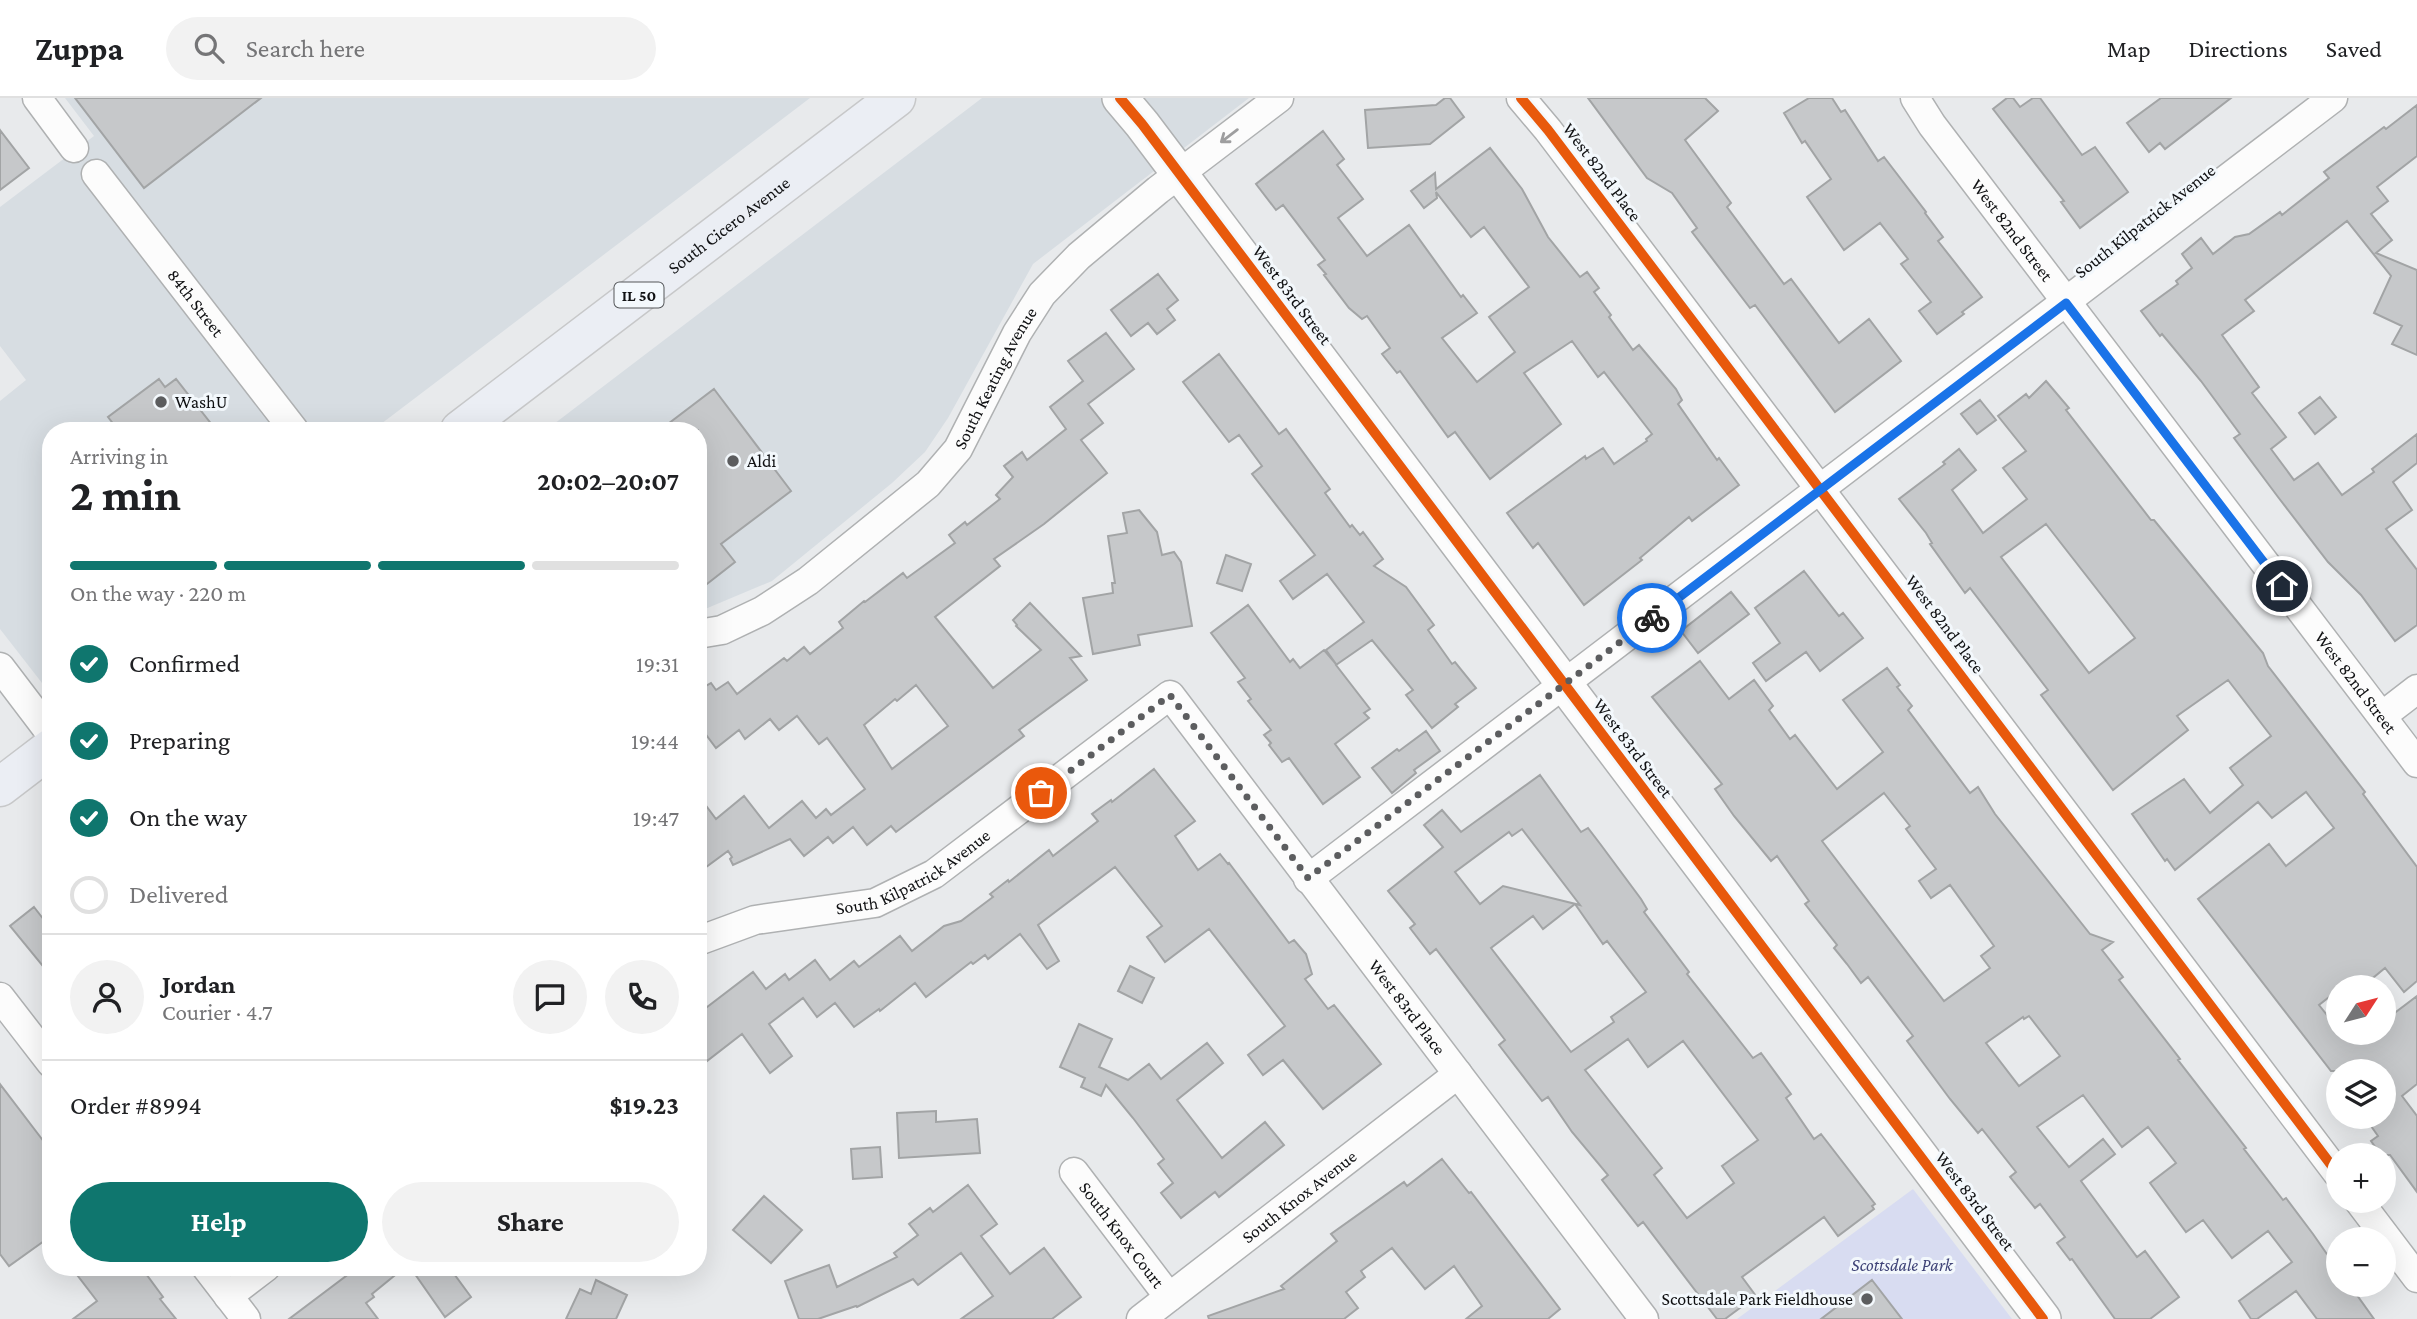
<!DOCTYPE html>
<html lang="en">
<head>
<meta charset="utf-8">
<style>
	:root { --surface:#fff; --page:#f2f2f2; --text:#202124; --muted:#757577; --line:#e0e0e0; --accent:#0f766e }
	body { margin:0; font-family:"Crimson Pro",serif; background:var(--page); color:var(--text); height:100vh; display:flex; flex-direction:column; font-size:26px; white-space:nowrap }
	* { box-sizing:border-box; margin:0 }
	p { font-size:23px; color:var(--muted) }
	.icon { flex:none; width:38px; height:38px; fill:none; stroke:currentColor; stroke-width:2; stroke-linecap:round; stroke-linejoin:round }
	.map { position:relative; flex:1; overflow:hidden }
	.details { position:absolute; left:42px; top:324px; width:665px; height:854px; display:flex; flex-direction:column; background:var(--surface); border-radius:28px; box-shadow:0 7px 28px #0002 }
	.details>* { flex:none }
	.needle { width:46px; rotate:54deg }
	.buttons { position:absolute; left:2326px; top:877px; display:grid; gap:14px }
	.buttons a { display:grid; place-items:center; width:70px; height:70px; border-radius:50%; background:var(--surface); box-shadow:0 7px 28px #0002; font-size:35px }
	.pin { position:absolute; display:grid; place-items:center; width:60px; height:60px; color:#fff; margin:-30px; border:4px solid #fff; border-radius:50%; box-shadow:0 2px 7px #0007 }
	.courier { position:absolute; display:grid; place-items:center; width:70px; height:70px; margin:-35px; border:5px solid #1a73e8; border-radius:50%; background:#fff; color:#222; box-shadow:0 2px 9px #0007 }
	.headline em { font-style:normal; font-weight:700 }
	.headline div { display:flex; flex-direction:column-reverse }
	.headline { display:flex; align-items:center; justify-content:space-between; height:119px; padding:0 28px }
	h1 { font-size:46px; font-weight:700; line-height:52px }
	.bar { display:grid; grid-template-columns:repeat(4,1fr); gap:10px 7px; align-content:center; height:84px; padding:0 28px }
	.bar i { height:9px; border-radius:5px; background:var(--line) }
	.bar .on { background:var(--accent) }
	.bar p { grid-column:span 4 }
	.line { display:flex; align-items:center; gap:18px; padding:0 28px; border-top:2px solid var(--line) }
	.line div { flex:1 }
	.round { display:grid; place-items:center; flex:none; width:74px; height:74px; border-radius:37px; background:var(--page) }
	ol { padding:0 28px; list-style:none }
	li { display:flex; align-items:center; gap:21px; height:77px }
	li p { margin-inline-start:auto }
	li .icon { padding:7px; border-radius:50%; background:var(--accent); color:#fff; stroke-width:4 }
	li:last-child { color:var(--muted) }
	li i { width:38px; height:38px; border:4px solid var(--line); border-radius:50% }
	.primary-button { display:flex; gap:14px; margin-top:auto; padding:14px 28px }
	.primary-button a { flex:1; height:80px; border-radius:42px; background:var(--accent); color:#fff; font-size:28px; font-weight:700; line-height:80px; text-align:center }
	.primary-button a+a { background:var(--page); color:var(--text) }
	header { display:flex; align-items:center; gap:42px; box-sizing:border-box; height:98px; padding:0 35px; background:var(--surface); border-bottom:2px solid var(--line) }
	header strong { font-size:33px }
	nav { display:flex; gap:38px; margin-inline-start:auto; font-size:24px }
	.search { width:490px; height:63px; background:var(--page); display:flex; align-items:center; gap:18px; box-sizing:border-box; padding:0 24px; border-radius:38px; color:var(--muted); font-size:26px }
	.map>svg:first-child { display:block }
</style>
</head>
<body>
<header>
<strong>Zuppa</strong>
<div class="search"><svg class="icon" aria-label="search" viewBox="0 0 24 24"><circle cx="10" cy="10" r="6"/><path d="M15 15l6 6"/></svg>Search here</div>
<nav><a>Map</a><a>Directions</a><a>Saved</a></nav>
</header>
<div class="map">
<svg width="2417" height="1221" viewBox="0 0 2417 1221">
	<rect width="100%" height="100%" fill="#e8eaec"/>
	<path fill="#d7dde2" d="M65,0H810L373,332H51V578L42,585L0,531V303L26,282L0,248V109L94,38Z
		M982,0H1249L1033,166L948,320L925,354L892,385L772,483L698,514V332H546Z"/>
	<path fill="#d8dcf1" d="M1913,1091L2012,1221H1737Z"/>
	<path fill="#c6c8ca" stroke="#a2a4a5" stroke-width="2" fill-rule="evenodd" d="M75,0H261L144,90Z
		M1445,0H1450L1464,19L1430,46L1368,50L1365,12L1436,7Z
		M1588,0H1705L1718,13L1685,42L1731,105L1727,109L1784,186L1791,181L1839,245L1869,221L1901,263L1835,314L1755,207L1750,210L1692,134L1697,130L1672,95L1647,80Z
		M1809,0H1832L1841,14L1845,12L1878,63L1884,59L1926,114L1925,115L1943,139L1938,143L1982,199L1962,214L1964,216L1937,236L1919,213L1931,204L1901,166L1908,161L1880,125L1844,152L1807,99L1831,81L1805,43L1802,45L1784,15Z
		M2007,0H2013L2020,9L2033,0H2040L2082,57L2095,49L2128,94L2080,130L2061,104L2064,103L1993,11Z
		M2161,0H2231L2165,51L2160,45L2149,54L2127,25Z
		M2417,7V58L2377,89L2388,103L2371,116L2392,142L2376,155L2417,172V257L2392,246L2402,228L2374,215L2391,178L2347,123L2245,202L2254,213L2222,237L2259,289L2252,295L2286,339L2271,351L2294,382L2318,365L2342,397L2374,374L2372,371L2417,336V365L2393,384L2412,412L2386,431L2417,472V527L2395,543L2361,497L2328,464L2278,399L2234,340L2240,336L2201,283L2162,236L2160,238L2141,213L2178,186L2176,183L2192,170L2182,156L2201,140L2213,156L2235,139L2249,136L2280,114L2282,117L2329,80L2324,74L2384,29L2386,31Z
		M0,32L29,70L0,92Z
		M1323,33L1344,61L1337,67L1363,101L1338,120L1367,158L1409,127L1461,199L1463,197L1477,215L1442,240L1477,284L1515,254L1489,219L1529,189L1484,129L1471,139L1436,94L1437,100L1424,110L1411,93L1435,75L1436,91L1490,50L1522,91L1548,139L1580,179L1587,174L1599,190L1594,194L1611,217L1609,219L1633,252L1639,247L1676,291L1682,302L1678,306L1717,362L1719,360L1739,387L1692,423L1689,419L1640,460L1642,462L1584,507L1538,445L1533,450L1507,415L1585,358L1586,361L1603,350L1614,366L1647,343L1646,341L1652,336L1604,274L1598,279L1572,243L1524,275L1561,326L1490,381L1455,334L1448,339L1400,273L1397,275L1382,256L1390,250L1367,218L1362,221L1349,210L1324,177L1326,176L1318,167L1325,162L1283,107L1276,112L1256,86Z
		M1158,176L1178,202L1167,211L1175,222L1157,236L1148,225L1131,238L1111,212Z
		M1106,235L1134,271L1088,306L1103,325L1081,342L1107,375L1044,426L994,461L1000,468L935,519L993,590L1041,552L1016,528L1017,527L1013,522L1030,505L1081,558L1070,560L1087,582L1019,632L1024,638L896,734L891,728L867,747L853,729L833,745L828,739L804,758L790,741L733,767L730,761L732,759L728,753L698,775V697L716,721L744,698L769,730L802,703L816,720L826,711L831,717L865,691L827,640L819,646L797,618L779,632L770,621L745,641L739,632L716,650L698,626V592L711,585L716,592L728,584L737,596L784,560L787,563L804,549L810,556L843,530L839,524L864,503L865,504L903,475L907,480L955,445L949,437L965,424L967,427L1000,401L996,397L1013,379L1004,368L1022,354L1027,362L1066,331L1050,309L1083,283L1068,263ZM916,587L948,628L892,671L864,627L895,601L897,603Z
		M1219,256L1279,336L1286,331L1330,391L1325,395L1350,429L1352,427L1360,437L1363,434L1383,461L1374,468L1406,489L1434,527L1428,532L1452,566L1455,564L1476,590L1455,606L1458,609L1432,630L1406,597L1413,592L1372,542L1336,567L1370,611L1364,615L1369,620L1335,646L1360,679L1323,706L1289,660L1282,664L1269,647L1271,645L1264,637L1271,632L1248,603L1251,601L1238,584L1245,580L1211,535L1248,507L1290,564L1293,561L1300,570L1324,552L1336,566L1326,552L1364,524L1327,476L1293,501L1280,483L1315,457L1252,376L1262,368L1239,337L1229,344L1183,284Z
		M159,281L165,289L176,281L216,332H118L108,319Z
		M2046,283L2069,310L2066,312L2151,422H2154L2263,555L2268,568L2365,694L2363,696L2417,769V883L2404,894L2385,870L2362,889H2338V892L2319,907L2338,931V934H2384V923L2417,898V986L2402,998L2417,1018V1094L2390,1057H2381L2371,1043L2378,1038L2371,1028L2384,1018V973H2331L2198,801L2269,746L2286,768L2334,730L2306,694L2272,720L2258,704L2175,772L2167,761L2165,763L2132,716L2184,681L2210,715L2243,687L2230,670L2271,638L2228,582L2177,618L2188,632L2113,692L2041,597L2048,592L1970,490L1965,495L1930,446L1932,445L1926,435L1899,401L1945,366L1943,364L1959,351L1976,372L1952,392L1983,435L2027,401L2003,370L2026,353L1998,318L2026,296L2029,300ZM2046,426L2135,540L2089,575L2001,459Z
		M714,291L791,393L721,446L735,464L698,493V332H660Z
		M2320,299L2336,319L2315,336L2299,315Z
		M1980,302L1996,322L1977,336L1961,316Z
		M1139,412L1157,434L1162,457L1174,454L1181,464L1192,528L1138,537L1140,547L1093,556L1083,500L1113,495L1112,485H1115L1108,438L1127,435L1123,415Z
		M1226,457L1251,466L1242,493L1217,485Z
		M1804,473L1839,518L1843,515L1863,540L1820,573L1806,554L1766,583L1753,565L1780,545L1755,510Z
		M1731,494L1749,516L1698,555L1681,533Z
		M1700,563L1729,601L1754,582L1773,608L1769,612L1790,641L1795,637L1837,691L1883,654L1843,602L1887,570L1900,587L1897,589L1912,608L1908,612L1970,695L1978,689L1995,716L2090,836L2113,844L2102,852L2123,879L2119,882L2180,961L2178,962L2246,1050L2244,1051L2283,1102L2286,1100L2313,1136L2338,1172V1186H2349L2374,1221H2317L2296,1193L2257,1221H2251L2239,1203L2292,1164L2268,1133L2232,1160L2203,1122L2186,1134L2150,1085L2176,1065L2148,1029L2122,1049L2083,997L2037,1029L2069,1069L2103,1041L2115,1056L2081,1083L2137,1159L2145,1153L2179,1199L2150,1221H2115L2072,1161L2070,1162L2057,1145L2065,1139L2040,1106L2035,1110L2010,1079L2016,1074L1982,1031L1978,1035L1950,1001L1907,943L1913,938L1868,879L1861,885L1847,866L1834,850L1837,847L1805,806L1809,803L1777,758L1771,763L1734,718L1715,691L1722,686L1652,599ZM1884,695L1910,728L1906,731L1936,771L1919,783L1931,800L1950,787L1994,848L1981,858L1990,870L1944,903L1822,743ZM2029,918L2060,958L2019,988L1986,945L2023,919L2024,921Z
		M1426,633L1440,653L1414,672L1416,675L1392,695L1372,670L1397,651L1399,653Z
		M1154,671L1195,723L1175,738L1198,772L1220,756L1228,766L1229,765L1289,845L1294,842L1306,856L1312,876L1305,881L1328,911L1334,907L1381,966L1323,1011L1283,962L1263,977L1248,957L1285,928L1209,831L1165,864L1147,839L1162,828L1115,769L1038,827L1059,863L1047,871L1020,836L988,861L985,857L973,866L971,864L926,899L915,885L880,913L879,911L854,929L835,905L817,919L803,900L769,926L792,958L770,975L742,936L707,963L698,952V916L753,874L766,891L785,876L789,882L815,862L830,882L854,863L859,869L900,838L912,853L944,828L961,823L993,799L990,796L1008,782L1009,784L1049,752L1053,758L1098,723L1092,716L1111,702L1112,704Z
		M1540,677L1581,734L1588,730L1601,747L1641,801L1647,811L1644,814L1689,874L1687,876L1753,960L1761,955L1791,996L1786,1000L1814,1041L1821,1036L1875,1106L1872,1108L1874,1111L1838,1138L1824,1119L1742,1179L1756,1198L1725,1221H1717L1643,1124L1638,1128L1602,1082L1608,1077L1572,1034L1548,999L1542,1003L1499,947L1505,942L1436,851L1430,856L1410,830L1415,826L1388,793L1443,749L1424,727L1442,712L1461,734ZM1522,731L1580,807L1503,788L1480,806L1455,774L1509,734L1512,738ZM1575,806L1603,846L1607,843L1646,894L1611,919L1614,924L1571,954L1491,850L1533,818L1543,831ZM1628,941L1648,969L1683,943L1758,1042L1722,1068L1734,1085L1687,1120L1654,1077L1662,1070L1585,972Z
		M34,809L51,831V878L10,828Z
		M1130,868L1154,880L1142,905L1118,893Z
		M1079,926L1112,941L1099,969L1128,982L1149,966L1161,981L1207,945L1223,965L1177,1002L1222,1060L1265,1024L1284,1047L1219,1099L1215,1094L1181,1120L1161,1095L1173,1085L1158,1066L1164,1061L1133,1020L1106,987L1101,998L1081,989L1085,980L1060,969Z
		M0,986L51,1053V1138L9,1168L0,1156Z
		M936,1013V1024L977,1021L980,1055L899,1060L897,1015Z
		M880,1049L882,1079L853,1081L851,1051Z
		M1442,1061L1469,1095L1471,1094L1560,1211L1548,1221H1466L1482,1208L1454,1168L1425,1191L1392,1150L1361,1173L1365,1179L1346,1194L1358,1210L1344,1221H1209L1208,1218L1284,1191L1281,1188L1337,1143L1331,1136L1404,1084L1407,1088Z
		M968,1087L997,1126L981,1138L1010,1176L1044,1150L1081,1199L1052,1221H961L993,1198L961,1155L918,1187L913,1181L857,1209L856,1208L818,1221H799L785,1183L829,1167L837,1189L897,1159L894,1155L918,1137L909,1126L930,1110L933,1114Z
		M764,1098L802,1132L771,1165L733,1132Z
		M71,1169H141L163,1199L160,1201L176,1221H73L97,1203Z
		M358,1169H405L372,1196L374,1199L366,1205L378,1221H289Z
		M410,1169H449L471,1199L445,1219Z
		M596,1182L627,1197L616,1221H566L580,1191L591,1196Z
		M1872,1182L1902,1221H1821Z"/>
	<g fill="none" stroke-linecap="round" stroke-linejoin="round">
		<defs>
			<g id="minor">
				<path d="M37,0L74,50"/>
				<path d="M1521,0L1548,32L2338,1076"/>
				<path id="s1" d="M1915,0L1932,27L2417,665"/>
				<path id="s2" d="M96,76L294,332"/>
				<path id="s3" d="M698,536L722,532L762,513L808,483L928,386L958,351L1017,235L1042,196L1079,158L1158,92L1279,0"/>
				<path d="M0,569L51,636"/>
				<path d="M2382,618L2417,591"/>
				<path d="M1308,781L2333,0"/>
				<path id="s4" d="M698,843L755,822L875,805L934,776L1170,597L1644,1221"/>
				<path d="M0,899L51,965"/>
				<path id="s5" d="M1074,1074L1169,1199"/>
				<path d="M2358,1102L2417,1180"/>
				<path d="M206,1169L246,1221"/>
				<path d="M228,1198L266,1169"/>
				<path id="s6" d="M1141,1221L1458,976"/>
			</g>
			<path id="tertiary" d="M1120,0L1142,26L2043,1221"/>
			<g id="primary">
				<path id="s7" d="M460,332L896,0"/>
				<path d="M0,689L51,650"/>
			</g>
		</defs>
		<use href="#minor" stroke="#afb1b2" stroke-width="31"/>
		<use href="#tertiary" stroke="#afb1b2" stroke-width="38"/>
		<use href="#primary" stroke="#c7c8c9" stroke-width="41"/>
		<use href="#minor" stroke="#fcfcfc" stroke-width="28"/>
		<use href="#tertiary" stroke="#fcfcfc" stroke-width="35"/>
		<use href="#primary" stroke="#ebeef4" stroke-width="38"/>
		<defs>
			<path id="cycleway" d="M1120,0L1142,26L2043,1221
				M1521,0L1548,32L2338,1076"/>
		</defs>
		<use href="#cycleway" stroke="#f3f8fc" stroke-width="15"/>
		<use href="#cycleway" stroke="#e8590c" stroke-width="10"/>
	</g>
	<defs><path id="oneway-shaft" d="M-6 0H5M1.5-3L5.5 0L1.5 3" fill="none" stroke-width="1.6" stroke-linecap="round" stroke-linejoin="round" transform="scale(1.75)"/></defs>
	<use stroke="#9e9e9f" href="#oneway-shaft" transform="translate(1229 38) rotate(143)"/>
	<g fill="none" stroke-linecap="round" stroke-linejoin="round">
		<path stroke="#5c5d5f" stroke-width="7" stroke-dasharray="0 12.6" d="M1041,695L1170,597L1308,780L1652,520"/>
		<path stroke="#1a73e8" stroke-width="9" d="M1652,520L2066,205L2282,488"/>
	</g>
	<g fill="#5c5d5f" stroke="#f3f8fc" stroke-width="2.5">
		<circle cx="161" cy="304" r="7"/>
		<circle cx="733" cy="363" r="7"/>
		<circle cx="1867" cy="1201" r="7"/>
	</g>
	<g text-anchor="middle" stroke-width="6" stroke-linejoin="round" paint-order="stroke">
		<rect fill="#f3f8fc" stroke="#545659" stroke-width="2" x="614.5" y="184.5" width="49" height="25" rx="5"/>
		<g font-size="16" font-weight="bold" fill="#101113">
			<text x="639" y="203">IL 50</text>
		</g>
		<g font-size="18" fill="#101113" stroke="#f3f8fc">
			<text transform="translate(1602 74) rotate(53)" y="6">West 82nd Place</text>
			<text transform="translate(2145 123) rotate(-38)" y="6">South Kilpatrick Avenue</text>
			<text dy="6" stroke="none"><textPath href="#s7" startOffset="338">South Cicero Avenue</textPath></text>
			<text dy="6" stroke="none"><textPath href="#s1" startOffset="164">West 82nd Street</textPath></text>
			<text transform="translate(1292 197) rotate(53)" y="6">West 83rd Street</text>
			<text dy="6" stroke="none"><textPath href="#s2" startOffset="163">84th Street</textPath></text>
			<text dy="6" stroke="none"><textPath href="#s3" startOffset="404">South Keating Avenue</textPath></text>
			<text transform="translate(1945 526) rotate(53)" y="6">West 82nd Place</text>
			<text dy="6" stroke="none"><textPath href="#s1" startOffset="732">West 82nd Street</textPath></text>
			<text transform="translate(1633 650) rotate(53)" y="6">West 83rd Street</text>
			<text dy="6" stroke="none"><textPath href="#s4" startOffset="229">South Kilpatrick Avenue</textPath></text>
			<text dy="6" stroke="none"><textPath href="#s4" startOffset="936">West 83rd Place</textPath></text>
			<text dy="6" stroke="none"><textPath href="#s6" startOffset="200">South Knox Avenue</textPath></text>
			<text transform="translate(1975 1103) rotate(53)" y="6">West 83rd Street</text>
			<text dy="6" stroke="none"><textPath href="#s5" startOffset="79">South Knox Court</textPath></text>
		</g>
		<g font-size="18" fill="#101113" stroke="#f3f8fc" text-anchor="start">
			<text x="175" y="310">WashU</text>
			<text x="747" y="369">Aldi</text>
			<text x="1853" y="1207" text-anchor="end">Scottsdale Park Fieldhouse</text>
		</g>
		<g font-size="18" font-style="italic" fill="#3f4377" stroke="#f3f8fc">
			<text x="1902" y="1173">Scottsdale Park</text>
		</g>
	</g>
</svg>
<div class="buttons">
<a><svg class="needle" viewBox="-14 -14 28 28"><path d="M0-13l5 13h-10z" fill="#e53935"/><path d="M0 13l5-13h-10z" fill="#757577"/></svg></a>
<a><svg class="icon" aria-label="layers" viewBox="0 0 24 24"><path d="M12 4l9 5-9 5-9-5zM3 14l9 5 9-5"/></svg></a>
<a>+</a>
<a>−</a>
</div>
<div class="pin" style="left:1041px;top:695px;background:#ea580c"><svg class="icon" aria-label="bag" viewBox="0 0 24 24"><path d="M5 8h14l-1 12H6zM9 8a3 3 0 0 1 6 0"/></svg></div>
<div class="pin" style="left:2282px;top:488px;background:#1f2937"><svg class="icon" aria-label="home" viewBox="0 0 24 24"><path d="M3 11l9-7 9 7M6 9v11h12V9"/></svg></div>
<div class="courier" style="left:1652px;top:520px"><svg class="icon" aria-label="bike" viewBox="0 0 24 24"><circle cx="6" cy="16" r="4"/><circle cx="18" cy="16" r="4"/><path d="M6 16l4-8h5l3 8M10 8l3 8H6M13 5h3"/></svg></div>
<section class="details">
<div class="headline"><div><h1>2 min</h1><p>Arriving in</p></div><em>20:02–20:07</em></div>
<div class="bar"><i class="on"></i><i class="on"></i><i class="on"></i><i></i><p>On the way · 220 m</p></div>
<ol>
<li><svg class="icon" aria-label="check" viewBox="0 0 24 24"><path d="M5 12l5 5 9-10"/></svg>Confirmed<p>19:31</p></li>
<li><svg class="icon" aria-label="check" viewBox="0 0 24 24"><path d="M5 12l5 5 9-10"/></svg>Preparing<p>19:44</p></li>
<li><svg class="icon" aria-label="check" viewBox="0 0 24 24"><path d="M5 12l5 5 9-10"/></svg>On the way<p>19:47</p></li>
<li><i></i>Delivered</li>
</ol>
<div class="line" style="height:126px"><a class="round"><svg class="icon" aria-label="person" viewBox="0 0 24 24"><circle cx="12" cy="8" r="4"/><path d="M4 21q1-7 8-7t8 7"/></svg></a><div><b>Jordan</b><p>Courier · 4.7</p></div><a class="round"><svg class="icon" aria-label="chat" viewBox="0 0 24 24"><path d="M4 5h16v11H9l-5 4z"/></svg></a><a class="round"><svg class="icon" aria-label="phone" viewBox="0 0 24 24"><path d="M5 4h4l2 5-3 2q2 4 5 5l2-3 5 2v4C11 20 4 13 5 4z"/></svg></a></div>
<div class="line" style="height:91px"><div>Order #8994</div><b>$19.23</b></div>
<div class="primary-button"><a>Help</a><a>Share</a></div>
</section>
</div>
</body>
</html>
